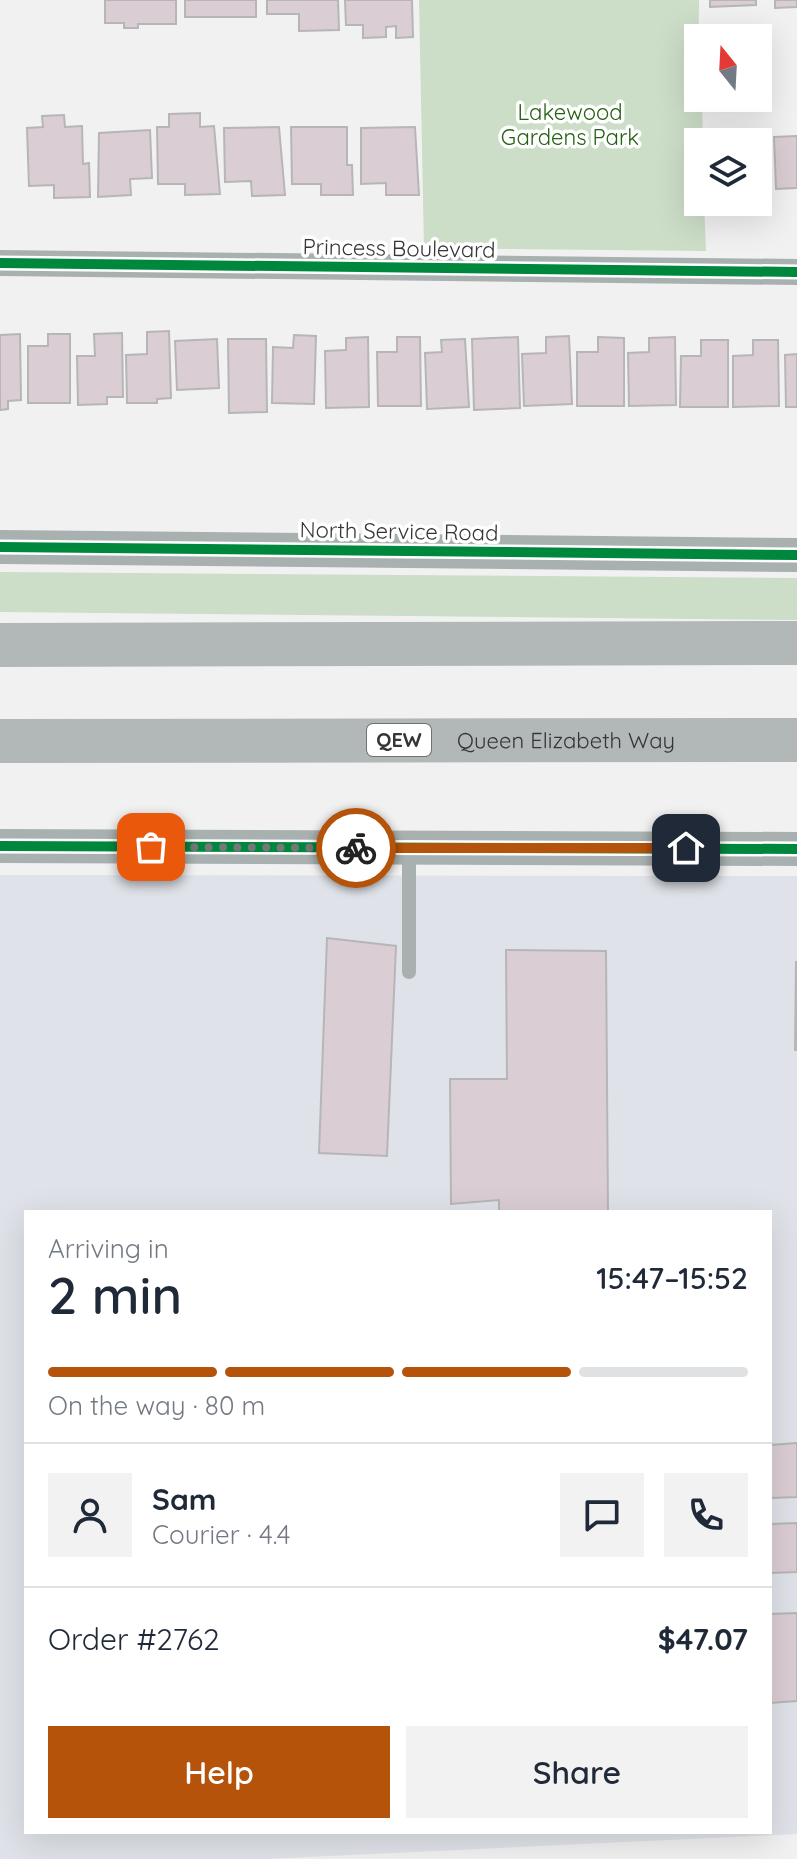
<!DOCTYPE html>
<html lang="en">
<head>
<meta charset="utf-8">
<style>
	:root { --surface:#fff; --page:#f2f2f3; --text:#1f2937; --muted:#747a83; --line:#e0e1e3; --accent:#b45309 }
	body { margin:0; font-family:Quicksand,sans-serif; background:var(--page); color:var(--text); height:100vh; display:flex; flex-direction:column; font-size:30px; white-space:nowrap }
	* { box-sizing:border-box; margin:0 }
	p { font-size:26px; color:var(--muted) }
	.icon { flex:none; width:44px; height:44px; fill:none; stroke:currentColor; stroke-width:2; stroke-linecap:round; stroke-linejoin:round }
	.map { position:relative; flex:1; overflow:hidden }
	.details { position:absolute; left:24px; top:1210px; width:748px; height:624px; display:flex; flex-direction:column; background:var(--surface); border-radius:0px; box-shadow:0 8px 32px #0002 }
	.details>* { flex:none }
	.needle { width:52px; rotate:342deg }
	.controls { position:absolute; left:684px; top:24px; display:grid; gap:16px }
	.controls a { display:grid; place-items:center; width:88px; height:88px; border-radius:0px; background:var(--surface); box-shadow:0 8px 32px #0002; font-size:40px }
	.pin { position:absolute; display:grid; place-items:center; width:68px; height:68px; color:#fff; margin:-34px; border-radius:16px; box-shadow:0 4px 12px #0006 }
	.courier { position:absolute; display:grid; place-items:center; width:80px; height:80px; margin:-40px; border:6px solid #b45309; border-radius:50%; background:#fff; color:#222; box-shadow:0 2px 10px #0007 }
	.head em { font-style:normal; font-weight:600 }
	.head div { display:flex; flex-direction:column-reverse }
	.head { display:flex; align-items:center; justify-content:space-between; height:136px; padding:0 24px }
	h1 { font-size:52px; font-weight:600; line-height:60px }
	.bar { display:grid; grid-template-columns:repeat(4,1fr); gap:12px 8px; align-content:center; height:96px; padding:0 24px }
	.bar i { height:10px; border-radius:6px; background:var(--line) }
	.bar .on { background:var(--accent) }
	.bar p { grid-column:span 4 }
	.line { display:flex; align-items:center; gap:20px; padding:0 24px; border-top:2px solid var(--line) }
	.line div { flex:1 }
	.round { display:grid; place-items:center; flex:none; width:84px; height:84px; border-radius:0px; background:var(--page) }
	.cta { display:flex; gap:16px; margin-top:auto; padding:16px 24px }
	.cta a { flex:1; height:92px; border-radius:0px; background:var(--accent); color:#fff; font-size:32px; font-weight:600; line-height:92px; text-align:center }
	.cta a+a { background:var(--page); color:var(--text) }
	.map>svg:first-child { display:block }
</style>
</head>
<body>
<div class="map">
<svg width="797" height="1859" viewBox="0 0 797 1859">
	<rect width="100%" height="100%" fill="#f1f1f2"/>
	<path fill="#dfe2e8" fill-rule="evenodd" d="M0,875L797,876V1834L265,1859H0ZM26,1212H770V1832H26Z"/>
	<path fill="#ccddc8" d="M419,0H699L698,98H702L703,142H698V202H704L706,251L424,248Z
		M0,572L797,578V620L0,612Z"/>
	<path fill="#dacdd4" stroke="#b6b6b6" stroke-width="2" d="M105,0H176V24H138V28H124V23H105Z
		M185,0H256V17H185Z
		M267,0H338L339,30L299,31V14H267Z
		M345,0H412L413,37L396,38V26L386,27V37L363,38V25H346Z
		M710,0H756V5L710,7Z
		M775,0H797V7L775,8Z
		M200,113V127L214,126L220,194L185,195V184H158L157,127H169V114Z
		M64,115L65,127L82,126L83,164L89,163L90,197L54,198V185L29,186L27,128L43,127L42,116Z
		M279,127L285,195L252,196L251,181L225,182L224,128Z
		M291,127H347V165H352L353,195H321V184H292Z
		M415,127L419,195H386V183L361,184V128Z
		M150,130L152,178L130,179L131,195L98,197L99,133Z
		M712,134H759L760,167H768L769,201H758V142H712Z
		M797,136V188L776,189L774,137Z
		M169,331L171,398L157,399V403H127L126,355L147,354V332Z
		M122,333L123,397H107V404L78,405L77,356H95L94,334Z
		M20,334L21,400L8,401V409L0,410V335Z
		M48,334H70V403H28V346H48Z
		M294,335L316,336L314,404L272,403L273,347L293,348Z
		M569,336L572,404L524,406L522,354L546,353V337Z
		M368,337L369,407L326,408L325,351L346,350V338Z
		M397,337H420L421,406H378L377,352H397Z
		M518,337L520,408L474,410L472,339Z
		M598,337L624,338V406H577V352H598Z
		M675,337L676,405L629,406L628,353L649,352V338Z
		M217,339L219,388L177,390L175,341Z
		M228,339H266L267,412L229,413Z
		M465,339L469,407L427,409L425,353L442,352L441,340Z
		M701,340H728V407H680L681,356H701Z
		M753,340H778L779,406L733,407V356L753,355Z
		M797,354V407H786L785,355Z
		M327,938L396,946L387,1156L319,1153Z
		M506,950L606,951L608,1212H499V1200L451,1204L450,1079H507Z
		M796,961L797,1050H795Z
		M797,1443V1497L770,1498V1445Z
		M797,1523V1572L770,1573V1524Z
		M797,1613V1701L770,1703V1614Z"/>
	<g fill="none" stroke-linecap="round" stroke-linejoin="round">
		<path stroke="#a8b1af" stroke-width="14" d="M409,848V972"/>
		<path stroke="#a8b1af" stroke-width="26" d="M0,263L797,272"/>
		<path stroke="#a8b1af" stroke-width="34" d="M0,547L797,555
			M0,846L797,849"/>
		<g stroke="#b1b8b7" stroke-width="44">
			<path d="M0,645L797,643"/>
			<path id="s1" d="M0,741L797,740"/>
		</g>
		<defs>
			<path id="cycleway" d="M0,263L797,272
				M0,547L797,555
				M0,846L797,849"/>
		</defs>
		<use href="#cycleway" stroke="#fff" stroke-width="15"/>
		<use href="#cycleway" stroke="#00873e" stroke-width="10"/>
	</g>
	<g fill="none" stroke-linecap="round" stroke-linejoin="round">
		<path stroke="#777778" stroke-width="8" stroke-dasharray="0 14.4" d="M151,847L356,848"/>
		<path stroke="#b45309" stroke-width="10" d="M356,848H686"/>
	</g>
	<g text-anchor="middle" stroke-width="7" stroke-linejoin="round" paint-order="stroke">
		<rect fill="#fff" stroke="#727273" stroke-width="2" x="367" y="724" width="64" height="32" rx="6"/>
		<g font-size="20" font-weight="bold" fill="#363637">
			<text x="399" y="747">QEW</text>
		</g>
		<g font-size="22" fill="#256113" stroke="#fff">
			<text x="570" y="120">Lakewood<tspan x="570" dy="25">Gardens Park</tspan></text>
		</g>
		<g font-size="22" fill="#363637" stroke="#fff">
			<text transform="translate(399 248) rotate(1)" y="8">Princess Boulevard</text>
			<text transform="translate(399 531) rotate(1)" y="8">North Service Road</text>
			<text dy="8" stroke="none"><textPath href="#s1" startOffset="566">Queen Elizabeth Way</textPath></text>
		</g>
	</g>
</svg>
<div class="controls">
<a><svg class="needle" viewBox="-14 -14 28 28"><path d="M0-13l5 13h-10z" fill="#e53935"/><path d="M0 13l5-13h-10z" fill="#747a83"/></svg></a>
<a><svg class="icon" aria-label="layers" viewBox="0 0 24 24"><path d="M12 4l9 5-9 5-9-5zM3 14l9 5 9-5"/></svg></a>
</div>
<div class="pin" style="left:151px;top:847px;background:#ea580c"><svg class="icon" aria-label="bag" viewBox="0 0 24 24"><path d="M5 8h14l-1 12H6zM9 8a3 3 0 0 1 6 0"/></svg></div>
<div class="pin" style="left:686px;top:848px;background:#1f2937"><svg class="icon" aria-label="home" viewBox="0 0 24 24"><path d="M3 11l9-7 9 7M6 9v11h12V9"/></svg></div>
<div class="courier" style="left:356px;top:848px"><svg class="icon" aria-label="bike" viewBox="0 0 24 24"><circle cx="6" cy="16" r="4"/><circle cx="18" cy="16" r="4"/><path d="M6 16l4-8h5l3 8M10 8l3 8H6M13 5h3"/></svg></div>
<section class="details">
<div class="head"><div><h1>2 min</h1><p>Arriving in</p></div><em>15:47–15:52</em></div>
<div class="bar"><i class="on"></i><i class="on"></i><i class="on"></i><i></i><p>On the way · 80 m</p></div>
<div class="line" style="height:144px"><a class="round"><svg class="icon" aria-label="person" viewBox="0 0 24 24"><circle cx="12" cy="8" r="4"/><path d="M4 21q1-7 8-7t8 7"/></svg></a><div><b>Sam</b><p>Courier · 4.4</p></div><a class="round"><svg class="icon" aria-label="chat" viewBox="0 0 24 24"><path d="M4 5h16v11H9l-5 4z"/></svg></a><a class="round"><svg class="icon" aria-label="phone" viewBox="0 0 24 24"><path d="M5 4h4l2 5-3 2q2 4 5 5l2-3 5 2v4C11 20 4 13 5 4z"/></svg></a></div>
<div class="line" style="height:104px"><div>Order #2762</div><b>$47.07</b></div>
<div class="cta"><a>Help</a><a>Share</a></div>
</section>
</div>
</body>
</html>
